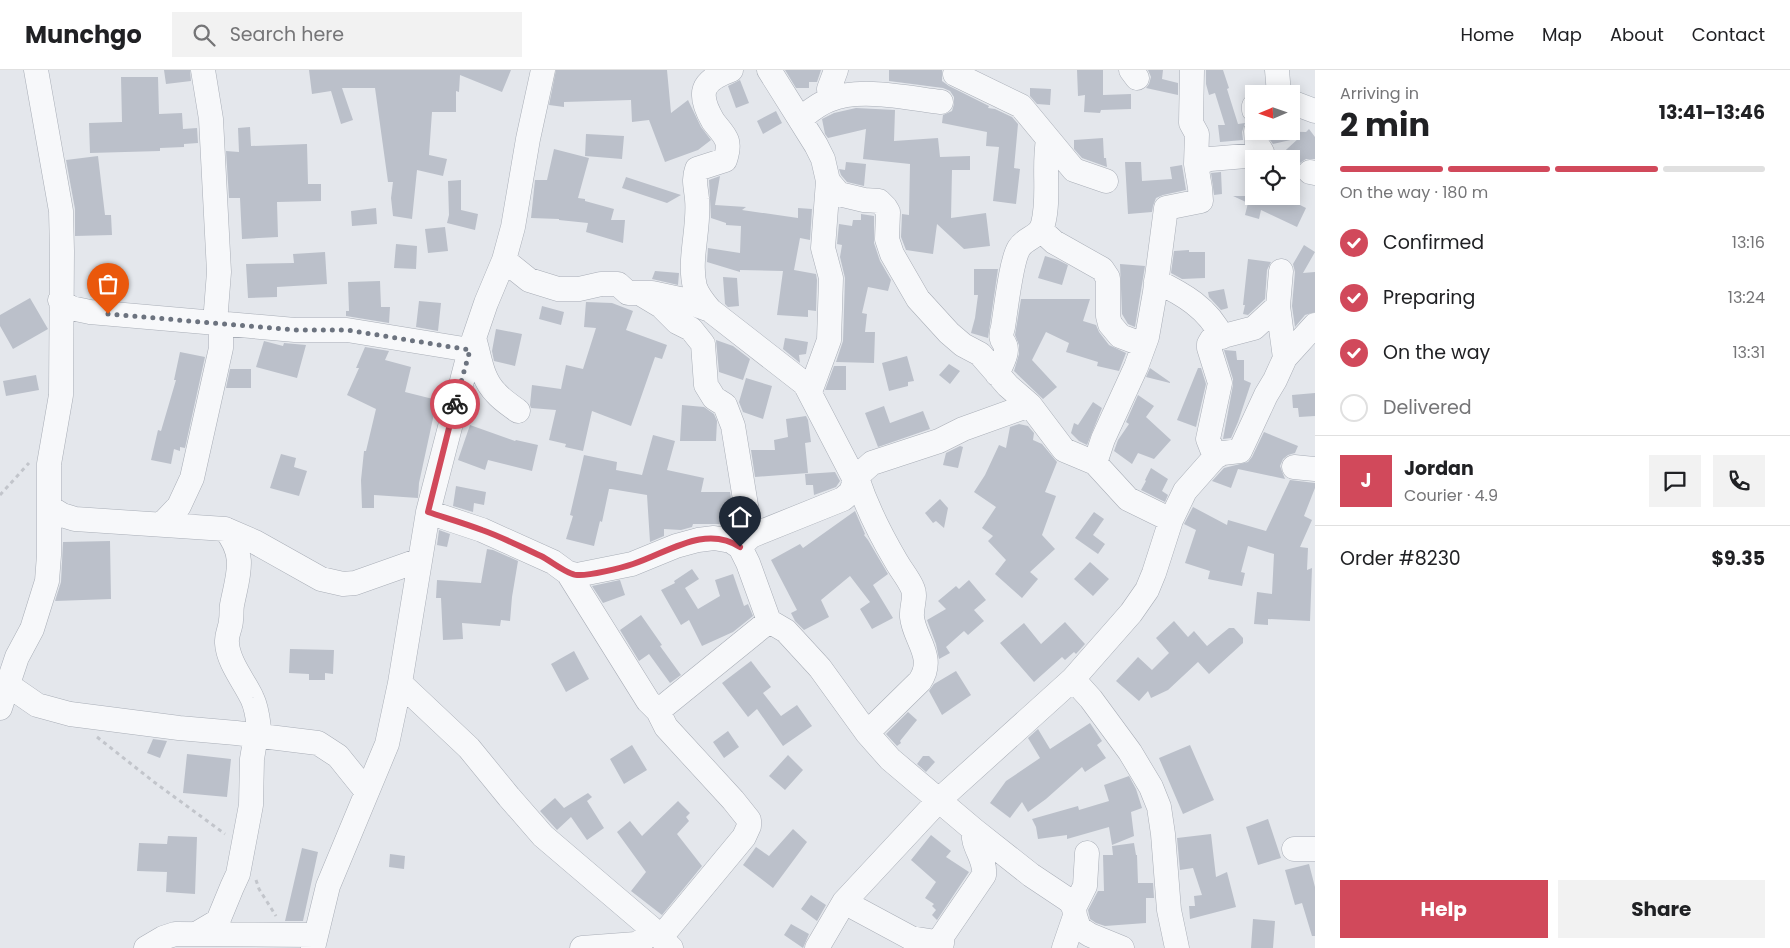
<!DOCTYPE html>
<html lang="en">
<head>
<meta charset="utf-8">
<style>
	:root { --surface:#fff; --page:#f2f2f2; --text:#202124; --muted:#757577; --line:#e0e0e0; --accent:#d1495b }
	body { margin:0; font-family:Poppins,sans-serif; background:var(--page); color:var(--text); height:100vh; display:flex; flex-direction:column; font-size:19px; white-space:nowrap }
	* { box-sizing:border-box; margin:0 }
	p { font-size:16px; color:var(--muted) }
	.icon { flex:none; width:28px; height:28px; fill:none; stroke:currentColor; stroke-width:2; stroke-linecap:round; stroke-linejoin:round }
	.map { position:relative; flex:1; overflow:hidden }
	.drawer { display:flex; flex-direction:column; background:var(--surface); width:475px }
	.drawer>* { flex:none }
	.needle { width:32px; rotate:268deg }
	.controls { position:absolute; left:1245px; top:15px; display:grid; gap:10px }
	.controls a { display:grid; place-items:center; width:55px; height:55px; border-radius:0px; background:var(--surface); box-shadow:0 2px 12px #0003; font-size:25px }
	.pin { position:absolute; display:grid; place-items:center; width:42px; height:42px; color:#fff; margin:-51px -21px; border-radius:50% 50% 50% 0; rotate:-45deg; box-shadow:0 0 5px #0007 }
	.pin .icon { rotate:45deg }
	.courier { position:absolute; display:grid; place-items:center; width:50px; height:50px; margin:-25px; border:4px solid #d1495b; border-radius:50%; background:#fff; color:#222; box-shadow:0 1px 6px #0007 }
	.headline em { font-style:normal; font-weight:700 }
	.headline div { display:flex; flex-direction:column-reverse }
	.headline { display:flex; align-items:center; justify-content:space-between; height:85px; padding:0 25px }
	h1 { font-size:32px; font-weight:700; line-height:38px }
	.bar { display:grid; grid-template-columns:repeat(4,1fr); gap:8px 5px; align-content:center; height:60px; padding:0 25px }
	.bar i { height:6px; border-radius:4px; background:var(--line) }
	.bar .active { background:var(--accent) }
	.bar p { grid-column:span 4 }
	.line { display:flex; align-items:center; gap:12px; padding:0 25px; border-top:1px solid var(--line) }
	.line div { flex:1 }
	.round { display:grid; place-items:center; flex:none; width:52px; height:52px; border-radius:0px; background:var(--page) }
	ol { padding:0 25px; list-style:none }
	li { display:flex; align-items:center; gap:15px; height:55px }
	li p { margin-inline-start:auto }
	li .icon { padding:5px; border-radius:50%; background:var(--accent); color:#fff; stroke-width:4 }
	li:last-child { color:var(--muted) }
	li i { width:28px; height:28px; border:2px solid var(--line); border-radius:50% }
	.button { display:flex; gap:10px; margin-top:auto; padding:10px 25px }
	.button a { flex:1; height:58px; border-radius:0px; background:var(--accent); color:#fff; font-size:20px; font-weight:700; line-height:58px; text-align:center }
	.button a+a { background:var(--page); color:var(--text) }
	header { display:flex; align-items:center; gap:30px; box-sizing:border-box; height:70px; padding:0 25px; background:var(--surface); border-bottom:1px solid var(--line) }
	header strong { font-size:24px }
	nav { display:flex; gap:28px; margin-inline-start:auto; font-size:18px }
	.search { width:350px; height:45px; background:var(--page); display:flex; align-items:center; gap:12px; box-sizing:border-box; padding:0 18px; border-radius:0px; color:var(--muted); font-size:19px }
	main { display:flex; flex:1; min-height:0 }
	.map>svg:first-child { display:block }
</style>
</head>
<body>
<header>
<strong>Munchgo</strong>
<div class="search"><svg class="icon" aria-label="search" viewBox="0 0 24 24"><circle cx="10" cy="10" r="6"/><path d="M15 15l6 6"/></svg>Search here</div>
<nav><a>Home</a><a>Map</a><a>About</a><a>Contact</a></nav>
</header>
<main>
<div class="map">
<svg width="1315" height="878" viewBox="0 0 1315 878">
	<rect width="100%" height="100%" fill="#e4e7ec"/>
	<path fill="#bbc0ca" d="M164,0H190L191,11L166,14Z
		M309,0H511L502,22L460,5L459,22L456,21V42H432L429,85L447,89L443,106L417,100L412,149L393,146L391,128L393,112H388L375,18H342L353,50L341,54L331,21L312,24Z
		M556,0H667L671,43L688,30L701,57L711,70L698,80L665,92L649,50L632,52L631,30L564,32V37L549,35Z
		M785,0H821L817,12H809V18H796Z
		M889,0H942V11L949,16L989,36L988,38L995,39L1012,47L1018,54L1014,98L1020,99L1016,134L993,131L999,77L986,76L987,62L942,53L943,45L952,41L954,34V27L950,21L943,18L889,11Z
		M1077,0H1103V25L1131,24V39L1101,40L1100,43L1084,42L1085,25L1078,26Z
		M1148,0H1163L1162,9L1178,13V25L1146,18L1149,14L1151,7Z
		M1206,0H1223L1229,18L1227,19L1238,54L1245,53L1242,62L1243,70L1220,72L1218,55H1225L1215,23L1209,25L1206,14Z
		M121,7H158L159,44L182,43L183,59L197,58L198,73L184,74V77L160,78V81L90,83L89,53L122,52Z
		M740,10L749,33L736,38L728,16Z
		M1030,18L1051,19L1050,35L1037,34L1030,26Z
		M856,38L895,40L894,71L938,68L940,87L970,86V100H952L951,148L986,143L990,176L964,179L937,154L933,184L906,180L901,167L902,144L909,145L910,94L863,89L866,59L828,68L825,64L822,49L834,43Z
		M776,41L782,53L763,64L757,51Z
		M250,57L251,76L307,74L308,114H321V131L277,132L278,167L242,169L240,128H229L226,81L239,82L238,58Z
		M1309,59L1315,67V89H1306L1300,93L1296,100L1297,107L1291,112V89H1276L1299,68L1273,74L1270,70V61L1306,62Z
		M586,64L624,66L622,89L585,86Z
		M1103,68L1104,88H1106L1107,97L1082,88L1074,79V70Z
		M554,79L589,88L578,128L585,129V131L614,139L611,150H625L623,173L586,162L588,153L559,150V149L531,148L535,110H547Z
		M98,86L105,145H111L112,165L75,166V139L66,90Z
		M846,92L866,94L864,116L847,112L841,105L839,99L845,100Z
		M1125,92H1141L1142,111L1172,109L1170,97L1182,95L1186,120L1163,125L1156,128L1153,136L1152,142L1128,144Z
		M1221,102L1222,124L1214,125L1211,103Z
		M720,106L715,135L746,137L742,140L798,148V138L812,139L810,170L800,168L794,200L816,204L817,210L816,241L808,240V247L777,245L783,201L740,200V202L707,192L708,178L740,183L741,156L726,155V153L711,148L709,110Z
		M626,107L681,125L667,133L622,118Z
		M461,110V140L478,144L475,160L447,153L449,145L448,111Z
		M1233,126H1282L1306,138L1297,157L1261,140L1259,149L1245,145L1248,133Z
		M376,138L377,154L352,156L351,141Z
		M861,144L874,146V173L880,191L891,210L888,221L868,217L862,243L867,244L865,262H875L874,293L836,292L843,271L845,208L840,187L842,175L837,174L839,154L852,156L853,150H861Z
		M445,157L448,181L428,183L425,159Z
		M396,174L417,176L416,199L394,198Z
		M1304,175L1315,182L1303,203L1315,202V242L1305,245L1295,257L1292,236L1295,202L1293,194Z
		M1189,180V182H1205V208L1182,209L1171,203L1174,181Z
		M325,182L327,214L277,217V227L248,228L246,194L294,193L293,184Z
		M1045,186L1058,190L1068,195L1062,215L1038,208Z
		M1248,189L1271,192L1267,200L1265,229L1248,245L1243,244L1245,235H1243Z
		M1120,194L1145,196L1135,257L1128,254L1122,244Z
		M974,199H998L988,268L971,263L975,248L978,225H974Z
		M655,201L679,203L678,215L652,209Z
		M723,207L737,208L739,236L728,237L725,234Z
		M380,211L381,237H390L389,253L346,246V241H349L348,212Z
		M1224,219L1228,238L1221,240L1209,227L1208,222Z
		M30,228L48,259L13,279L0,256V245Z
		M1021,229H1090L1083,251L1096,255L1099,262L1109,275L1126,283L1119,301L1097,296L1098,292L1066,282L1069,273L1046,262L1032,290L1057,317L1043,329L1014,301L1019,284V275L1015,265Z
		M419,231L441,233L438,261L416,257Z
		M586,232L612,233L633,241L626,260L667,275L662,289L655,287L631,356L592,341L583,381L565,377L566,374L549,370L556,340L531,338L530,335L532,315L561,319L566,295L583,299L596,258L584,257Z
		M542,236L564,242L561,255L539,249Z
		M496,259L522,264L515,296L494,291L492,281Z
		M785,268L808,272L806,284L799,285L800,293L783,279Z
		M716,270L733,276L750,289L743,310L719,302Z
		M264,271L283,276L284,273L306,275L297,308L256,297Z
		M365,277L389,281L385,290L411,297L405,322L437,330L419,413L418,428L374,425V438H362L361,410L364,381H366L376,339L347,325L359,298H356Z
		M1224,280L1236,281L1237,290H1244V310L1251,313L1238,352L1231,368L1223,369L1233,315V309Z
		M180,282L205,287L185,378L180,377V381L174,379L171,394L151,390L158,360L161,361L176,310H174Z
		M907,286L914,311L908,312V316L889,321L882,293Z
		M949,294L960,301L950,314L939,305Z
		M834,296H846V320H825Z
		M1150,298L1170,312V313L1146,307Z
		M1198,298H1201L1206,314L1196,357L1177,350Z
		M230,299H251V318H226Z
		M36,305L39,320L6,326L3,311Z
		M746,308L772,316L763,349L743,342L739,332Z
		M1315,323V346L1299,347L1298,338H1293L1292,325Z
		M1138,325L1154,336L1146,347L1171,370L1154,389L1138,383L1132,394L1114,381L1118,370L1129,354L1126,352Z
		M1093,332L1102,338L1087,375L1079,371L1071,363L1074,353L1078,355Z
		M682,335L704,337L714,344L717,351L716,371H680Z
		M884,336L890,353L923,341L930,359L878,377L865,343Z
		M806,346L808,350L811,372L805,373L808,403L755,407L751,380H775L774,370L788,367L786,349Z
		M1019,354L1028,356L1034,363L1033,370L1042,374L1057,392L1045,422L1056,426L1042,465L1055,479L1030,502L1038,509L1022,528L995,504L1006,490L988,471L993,466L982,458L996,437L974,422L985,405L999,375L1006,378L1010,357Z
		M470,355L515,371L516,370L538,375L532,401L488,390L485,400L458,390Z
		M1264,362L1298,376L1295,383L1288,385L1283,389L1280,396L1285,409L1238,399L1231,418L1212,411L1224,398L1248,392L1252,387Z
		M653,365L675,371L667,400L704,408L701,422H730L735,454H693L692,457L681,460L664,459V466L650,472L647,425L611,419H609L602,452L600,451L594,476L566,469L573,446L570,445L584,385L617,392L616,400L642,405Z
		M960,376L963,377L958,398L943,395L946,383Z
		M281,384L296,388L294,397L307,401L299,426L270,418Z
		M1151,398L1168,409L1162,421L1168,425L1165,432L1141,420L1146,411L1145,410Z
		M835,402L840,411L836,417L814,425L813,415H806L805,404Z
		M1290,410L1315,413V418L1304,446L1312,450L1300,477L1308,478L1307,500L1312,498L1310,551L1268,549V555L1254,554L1257,522L1272,524L1274,484L1248,476L1241,502L1245,503L1242,516L1208,509L1210,501L1185,493L1196,460L1184,454L1193,437L1227,455L1228,450L1266,461Z
		M456,416L486,422L484,435L474,433L473,442L453,436Z
		M940,429L948,438L944,458L936,451L933,453L925,443Z
		M855,441L865,464L864,465L868,470L888,504L873,515L893,548L872,559L860,539L870,532L850,506L821,530L829,547L804,560L795,551L791,543L797,540L771,490L800,474L803,478Z
		M1094,442L1104,449L1093,465L1105,474L1098,484L1075,468Z
		M439,460L450,464L447,477L437,475Z
		M110,471L111,529L55,531L61,512L63,472Z
		M487,479L493,480L518,491L512,527L510,551L501,550L500,556L462,553L463,569L443,570L441,528H436L437,510L481,513Z
		M1090,492L1109,509L1093,526L1074,509Z
		M692,499L699,509L685,518L698,539L720,526L715,510L733,504L744,536L748,534L753,546L733,562L702,576L689,550L681,555L661,520L675,513L674,511Z
		M620,510L625,525L603,533L592,516Z
		M969,510L986,530L974,540L984,551L968,565L964,561L946,577L950,583L939,589L936,574L927,550L946,539L938,531L956,516L959,519Z
		M641,545L662,575L660,576L681,605L670,613L649,584L639,591L620,560Z
		M1174,551L1188,567L1194,561L1207,576L1229,558H1234L1243,568V573L1209,604L1198,592L1168,620L1151,628L1148,621L1139,631L1116,611L1138,587L1152,600L1169,583L1156,568Z
		M1065,552L1085,574L1076,584L1074,582L1065,590L1062,587L1034,612L1000,573L1024,553L1041,574Z
		M290,579L334,580L333,604L325,603V610H309V604L289,603Z
		M574,581L589,609L566,622L551,594Z
		M751,591L771,617L763,623L781,646L797,635L812,656L783,676L757,639L748,647L722,613Z
		M956,601L971,625L942,645L929,621L934,614Z
		M908,642L917,650L900,671L901,673L897,676L886,664Z
		M1090,653L1102,671L1097,675L1106,688L1085,702L1082,697L1046,729L1028,742L1022,732L1010,748L990,733L1006,711L1040,688L1028,668L1038,659L1050,679Z
		M728,661L739,677L724,688L713,672Z
		M153,669L167,671L160,688L147,683Z
		M632,675L647,700L624,714L610,689Z
		M1190,675L1214,730L1183,744L1159,688Z
		M187,684L231,689L227,727L183,723Z
		M788,685L803,700L785,720L769,706Z
		M923,686H929L935,692L926,702L917,694Z
		M1129,706L1136,719L1142,738L1131,742L1134,766L1112,775L1109,757L1067,769V765L1038,769L1036,757L1032,749L1078,736L1079,740L1109,731L1104,715Z
		M588,723L592,727L587,731L604,758L587,770L571,747L557,760L540,741L555,728L564,738Z
		M678,731L690,743L686,747L689,751L677,764L702,796L662,845L631,821L646,802L617,762L630,751L642,766Z
		M1268,749L1281,788L1258,795L1246,757Z
		M793,759L807,772L773,818L743,795L756,777L769,786Z
		M1211,764L1216,807L1227,802L1236,837L1190,849L1189,836H1195L1194,826L1202,825L1193,798L1180,800L1177,768Z
		M931,765L951,781L946,787L969,802L937,850L932,845L936,840L932,836L934,834L925,828L936,812L911,790Z
		M168,766L197,767L195,824L166,822L167,802L137,801L139,773L167,774Z
		M1134,773L1136,785H1137L1138,813H1153L1154,828H1146V853L1105,856L1096,853L1090,849L1088,840L1098,821H1104L1103,785H1113L1112,776Z
		M302,778L318,782L303,851H285Z
		M390,784L405,786L404,799L389,797Z
		M1309,794L1315,817V866H1312L1302,833L1295,835L1285,800Z
		M811,825L826,835L817,851L801,839Z
		M1253,849L1275,851L1273,878H1251Z
		M791,854L809,864L803,878L784,865Z"/>
	<g fill="none" stroke-linecap="round" stroke-linejoin="round">
		<defs>
			<path id="minor" d="M203,0L211,49L219,202L215,253
				M731,0C701,11 697,23 713,51C717,57 724,63 727,71C729,77 727,84 725,90L697,99C693,110 696,117 697,129C700,157 688,190 695,217C698,226 704,233 710,240L805,314L855,410
				M769,0L816,75L823,89L828,111L823,178L831,208L829,270L810,322
				M1131,0L1137,8
				M1277,0L1279,24
				M955,4L1021,36L1074,100L1106,111
				M830,29L829,19L836,0
				M1291,32L1315,41
				M1254,36V40
				M800,49C809,42 818,34 829,30C859,17 908,28 941,32
				M1196,94L1210,89L1258,85L1262,82L1257,74L1256,61
				M1310,102L1315,103
				M828,111L839,124L864,130L879,131L885,137L888,142L887,169L892,184L918,229L949,263L963,275L980,284L1008,316L1030,335L1064,380L1095,393L1128,429L1171,450
				M1041,160L1054,172L1102,199L1108,208V246L1110,254L1120,266L1144,275
				M504,190L529,210L558,219H579L601,214H618L628,223H652L680,229L710,240
				M1281,201L1278,236L1285,288
				M1156,211C1183,224 1208,238 1222,267
				M641,224L661,236L677,252L691,259L703,274L706,315L714,328L725,335L733,356L751,466
				M60,230L71,238L90,242L295,260H347L470,280
				M474,268C480,287 481,308 496,323C502,330 510,335 518,341
				M997,304C1000,297 1006,288 1006,280C1006,269 998,274 1003,257C1006,239 1011,191 1019,178C1026,167 1039,168 1043,154C1050,127 1043,98 1048,70
				M1215,387L1208,369L1220,313L1209,278V274L1212,269L1254,258L1278,236
				M1095,393L1103,369L1136,297L1147,267L1155,222L1166,138L1201,131L1200,118L1196,94L1197,64L1191,53L1192,0
				M1294,397L1315,399
				M857,408C867,438 880,464 896,491C901,500 908,508 912,517C917,527 911,536 912,547C914,569 936,587 920,611L867,663
				M49,437L62,445L75,449L225,459L255,472L321,509L343,514L355,513L420,490
				M428,442L482,460L553,492L568,503L577,505L632,494L676,476L698,470L714,468L731,471L740,477L748,493L769,551L786,561L820,598L867,663L890,689L974,760L1031,805L1070,831L1074,838L1075,846L1064,878
				M162,454L179,436L192,408L221,278V254
				M225,459C247,486 238,504 232,535C231,540 232,545 231,550C231,558 226,564 227,573C228,592 244,611 252,628C258,640 258,653 260,666
				M740,477L751,466L843,429L851,422L855,410L863,401L872,393L939,371L963,359L1030,335
				M568,503L648,631L658,641L666,657L733,730L749,750V756L744,767L661,867
				M1073,609L1091,629L1130,682L1151,717L1159,737L1163,764L1169,840L1177,878
				M400,613L469,678L509,727L543,766L651,858L671,878
				M8,615L37,635L70,644L179,658L236,663L318,673L338,686L367,722
				M0,638L17,587L32,559L47,511L49,485V394L61,325L62,181L61,141L36,0
				M658,641L769,551
				M1294,779H1315
				M844,832L911,868L942,873
				M1074,838L1085,816L1087,783
				M1075,846L1079,858L1090,865L1122,878
				M196,864L218,851L232,817L238,804L251,735L252,689L256,665
				M146,878L163,868L175,864L315,865
				M313,878L328,816L387,674L400,613L428,442L470,280L486,233L504,190L513,157L528,69L543,0
				M582,878L636,874L643,870L651,858
				M817,878L844,832L939,730L1073,609L1131,543L1147,520L1154,503L1171,450L1185,421L1215,387L1223,383L1240,381L1266,325L1275,310L1285,288L1315,255
				M941,878L943,865L984,805C986,788 971,776 974,760"/>
		</defs>
		<use href="#minor" stroke="#a9aeb7" stroke-width="25"/>
		<path stroke="#c2c5cb" stroke-width="3" stroke-dasharray="4 4" stroke-linecap="butt" d="M0,425L29,393
			M97,667L154,712L225,764
			M256,810L259,819L276,846"/>
		<use href="#minor" stroke="#f7f8fa" stroke-width="24"/>
	</g>
	<g fill="none" stroke-linecap="round" stroke-linejoin="round">
		<path stroke="#6c737f" stroke-width="5" stroke-dasharray="0 9" d="M108,244L295,260H347L470,280L455,334"/>
		<path stroke="#d1495b" stroke-width="6" d="M455,334L428,442C446,448 464,453 482,460C502,467 521,477 541,486C551,491 568,505 577,505C589,506 621,498 633,494C667,483 705,454 740,477"/>
	</g>
</svg>
<div class="controls">
<a><svg class="needle" viewBox="-14 -14 28 28"><path d="M0-13l5 13h-10z" fill="#e53935"/><path d="M0 13l5-13h-10z" fill="#757577"/></svg></a>
<a><svg class="icon" aria-label="locate" viewBox="0 0 24 24"><circle cx="12" cy="12" r="6"/><path d="M12 2v4M12 18v4M2 12h4M18 12h4"/></svg></a>
</div>
<div class="pin" style="left:108px;top:244px;background:#ea580c"><svg class="icon" aria-label="bag" viewBox="0 0 24 24"><path d="M5 8h14l-1 12H6zM9 8a3 3 0 0 1 6 0"/></svg></div>
<div class="pin" style="left:740px;top:477px;background:#1f2937"><svg class="icon" aria-label="home" viewBox="0 0 24 24"><path d="M3 11l9-7 9 7M6 9v11h12V9"/></svg></div>
<div class="courier" style="left:455px;top:334px"><svg class="icon" aria-label="bike" viewBox="0 0 24 24"><circle cx="6" cy="16" r="4"/><circle cx="18" cy="16" r="4"/><path d="M6 16l4-8h5l3 8M10 8l3 8H6M13 5h3"/></svg></div>
</div>
<section class="drawer">
<div class="headline"><div><h1>2 min</h1><p>Arriving in</p></div><em>13:41–13:46</em></div>
<div class="bar"><i class="active"></i><i class="active"></i><i class="active"></i><i></i><p>On the way · 180 m</p></div>
<ol>
<li><svg class="icon" aria-label="check" viewBox="0 0 24 24"><path d="M5 12l5 5 9-10"/></svg>Confirmed<p>13:16</p></li>
<li><svg class="icon" aria-label="check" viewBox="0 0 24 24"><path d="M5 12l5 5 9-10"/></svg>Preparing<p>13:24</p></li>
<li><svg class="icon" aria-label="check" viewBox="0 0 24 24"><path d="M5 12l5 5 9-10"/></svg>On the way<p>13:31</p></li>
<li><i></i>Delivered</li>
</ol>
<div class="line" style="height:90px"><b class="round" style="background:var(--accent);color:#fff">J</b><div><b>Jordan</b><p>Courier · 4.9</p></div><a class="round"><svg class="icon" aria-label="chat" viewBox="0 0 24 24"><path d="M4 5h16v11H9l-5 4z"/></svg></a><a class="round"><svg class="icon" aria-label="phone" viewBox="0 0 24 24"><path d="M5 4h4l2 5-3 2q2 4 5 5l2-3 5 2v4C11 20 4 13 5 4z"/></svg></a></div>
<div class="line" style="height:65px"><div>Order #8230</div><b>$9.35</b></div>
<div class="button"><a>Help</a><a>Share</a></div>
</section>
</main>
</body>
</html>
